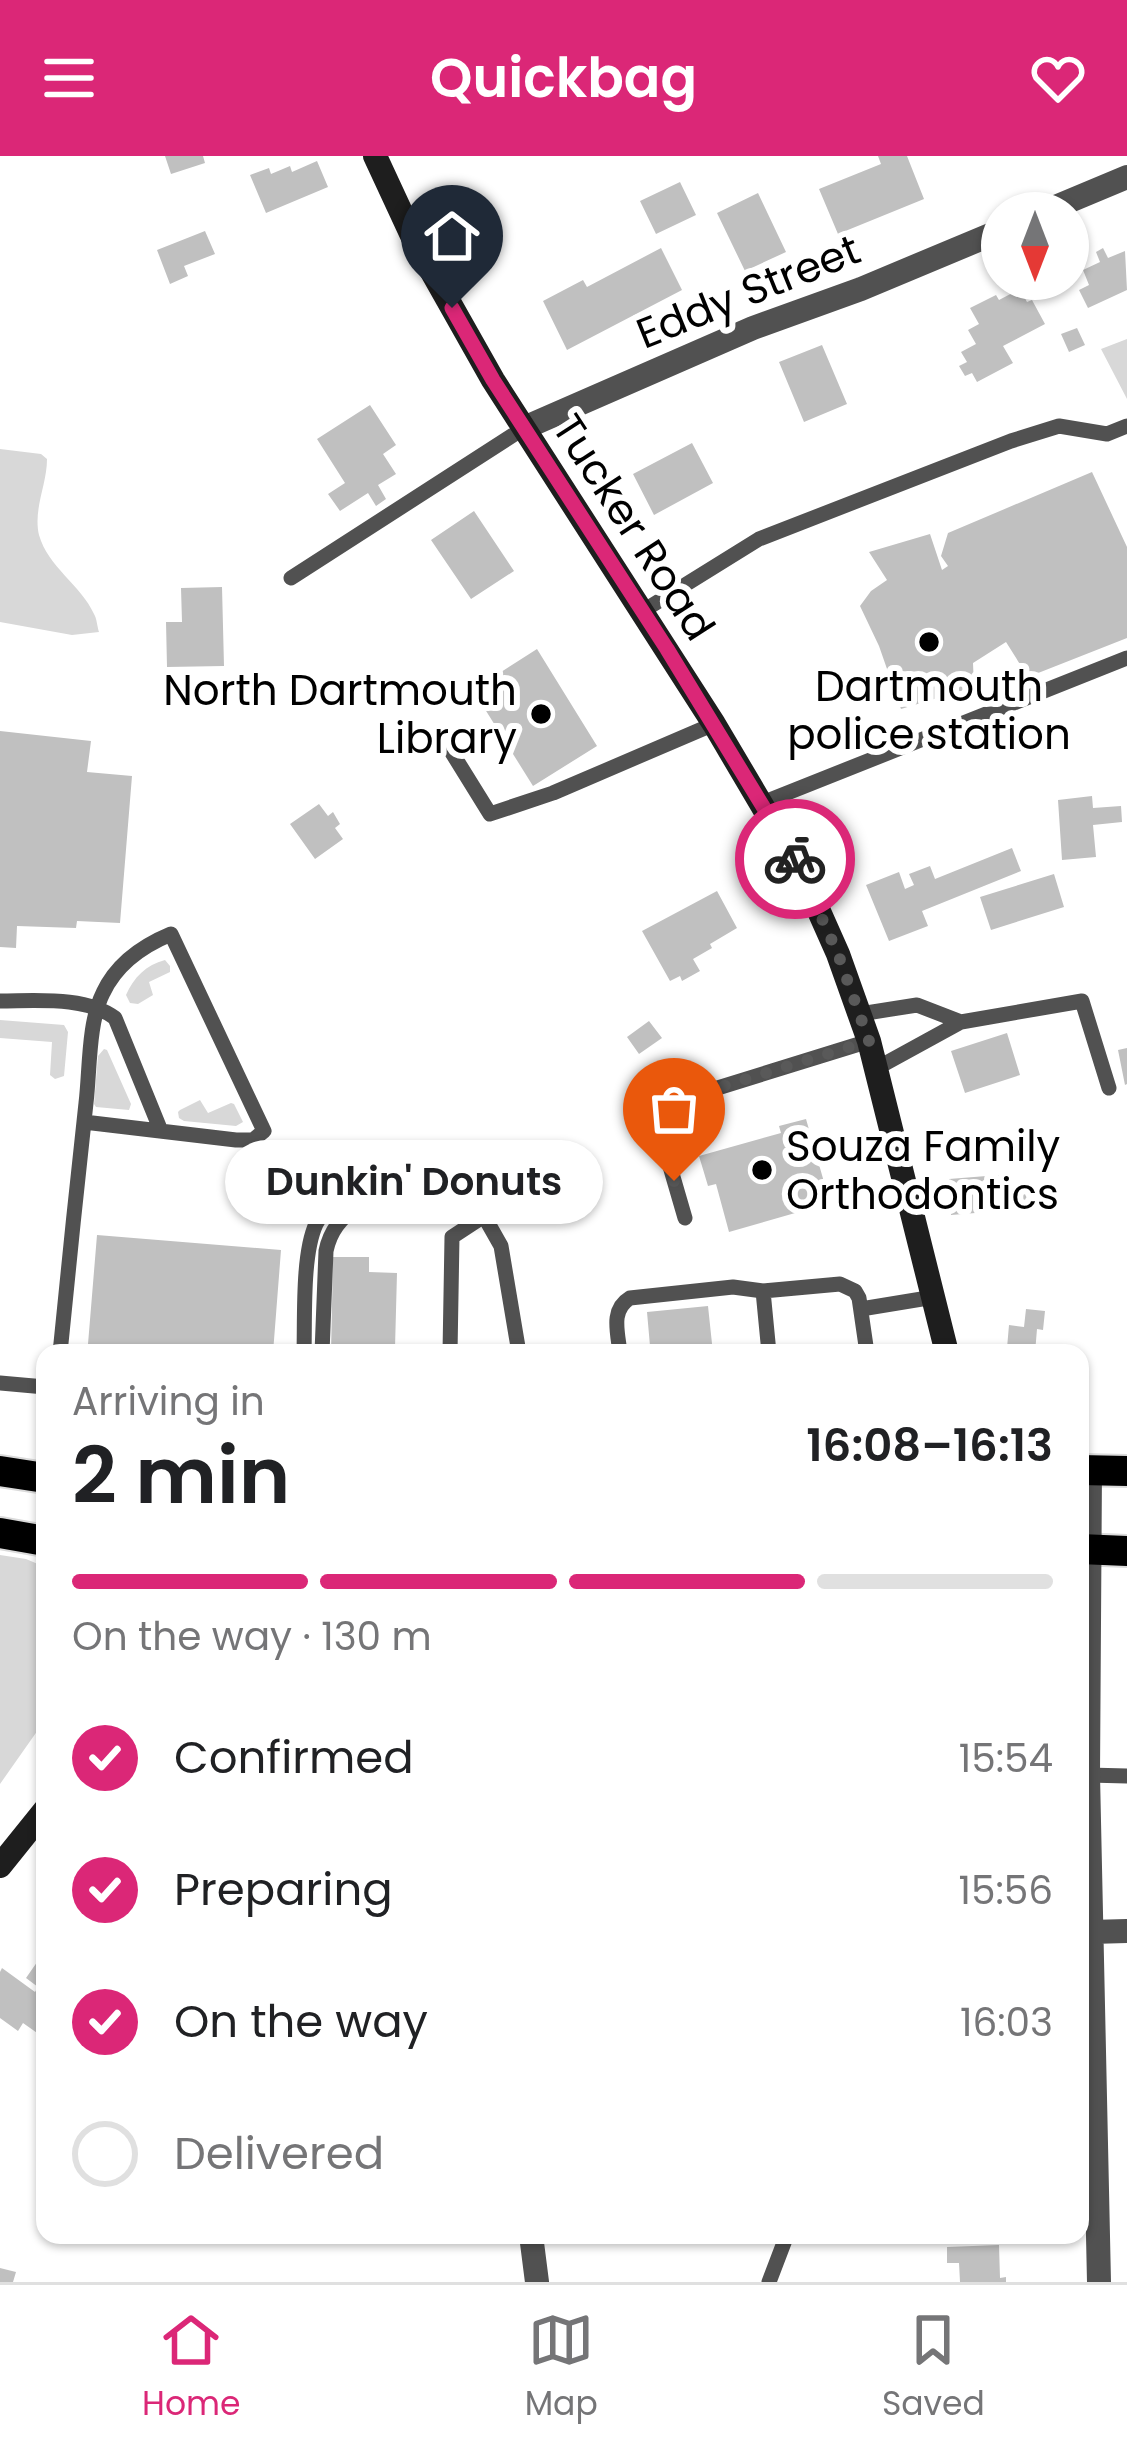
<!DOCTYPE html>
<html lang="en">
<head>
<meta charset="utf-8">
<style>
	:root { --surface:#fff; --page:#f6f6f6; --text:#202124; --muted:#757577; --line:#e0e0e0; --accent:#db2777 }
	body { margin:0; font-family:Poppins,sans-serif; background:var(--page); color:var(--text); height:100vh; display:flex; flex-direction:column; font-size:45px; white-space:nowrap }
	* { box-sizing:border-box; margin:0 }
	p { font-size:39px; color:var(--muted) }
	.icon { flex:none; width:66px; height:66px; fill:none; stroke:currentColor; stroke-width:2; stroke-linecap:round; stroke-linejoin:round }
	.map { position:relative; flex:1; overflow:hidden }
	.drawer { position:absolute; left:36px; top:1188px; width:1053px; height:900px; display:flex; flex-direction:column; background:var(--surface); border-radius:24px; box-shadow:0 3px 9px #0004 }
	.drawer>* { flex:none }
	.needle { width:78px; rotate:180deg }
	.tools { position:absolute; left:981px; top:36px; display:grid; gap:24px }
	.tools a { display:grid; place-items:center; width:108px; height:108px; border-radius:50%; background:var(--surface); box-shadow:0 3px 9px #0004; font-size:60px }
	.pin { position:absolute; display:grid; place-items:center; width:102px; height:102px; color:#fff; margin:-123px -51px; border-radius:50% 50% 50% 0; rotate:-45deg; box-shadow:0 0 12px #0007 }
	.pin .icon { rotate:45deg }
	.courier { position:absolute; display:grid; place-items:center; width:120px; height:120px; margin:-60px; border:9px solid #db2777; border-radius:50%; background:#fff; color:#222; box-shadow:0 3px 15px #0007 }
	.bubble { position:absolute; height:84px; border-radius:42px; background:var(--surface); box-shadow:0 3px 9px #0004; font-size:39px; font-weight:600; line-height:84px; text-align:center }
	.headline em { font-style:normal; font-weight:600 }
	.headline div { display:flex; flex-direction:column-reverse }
	.headline { display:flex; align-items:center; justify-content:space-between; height:204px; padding:0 36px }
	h1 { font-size:78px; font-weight:600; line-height:90px }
	.bar { display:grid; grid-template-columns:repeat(4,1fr); gap:18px 12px; align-content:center; height:144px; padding:0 36px }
	.bar i { height:15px; border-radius:9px; background:var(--line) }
	.bar .active { background:var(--accent) }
	.bar p { grid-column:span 4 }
	ol { padding:0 36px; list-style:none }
	li { display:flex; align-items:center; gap:36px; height:132px }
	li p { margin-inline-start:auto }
	li .icon { padding:12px; border-radius:50%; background:var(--accent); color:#fff; stroke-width:4 }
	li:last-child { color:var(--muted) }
	li i { width:66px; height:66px; border:6px solid var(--line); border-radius:50% }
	header { display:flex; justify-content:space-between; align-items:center; height:156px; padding:0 36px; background:var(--accent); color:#fff; font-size:54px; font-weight:600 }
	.tab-bar { display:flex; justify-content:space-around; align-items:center; height:168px; border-top:3px solid var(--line); background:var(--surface); font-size:33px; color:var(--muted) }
	.tab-bar a { display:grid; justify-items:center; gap:6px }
	.tab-bar .active { color:var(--accent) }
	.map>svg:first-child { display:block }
</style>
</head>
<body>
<header><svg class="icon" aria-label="menu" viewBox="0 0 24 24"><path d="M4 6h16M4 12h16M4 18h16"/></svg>Quickbag<svg class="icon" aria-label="heart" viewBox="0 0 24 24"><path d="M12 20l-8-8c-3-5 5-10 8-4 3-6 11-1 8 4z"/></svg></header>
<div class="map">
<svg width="1127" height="2126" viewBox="0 0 1127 2126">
	<rect width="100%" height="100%" fill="#fff"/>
	<path fill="#d8d8d8" d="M1127,183V243L1101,193Z
		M0,293L41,298L47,303C47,329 33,353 39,379C48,411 81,429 94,458C97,463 97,470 99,476L72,479L0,466Z
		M165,804L170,810V816L149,826L153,839L138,848L130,847L126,839C134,821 146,809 165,804Z
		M0,864L64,869L68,876L64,920L55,923L50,919L52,886L0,882Z
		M104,893L107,894L131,948L129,954L96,951L94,948L98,900Z
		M200,944L208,957L231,947L234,948L243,966L236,970L184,965L179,962L178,956L180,954Z
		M0,1399L26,1403L45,1411V1564L0,1628Z"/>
	<path fill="#c0c0c0" d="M165,0H203L205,7L171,18Z
		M878,0H907L924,43L838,78L819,33L881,8Z
		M317,5L328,31L266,57L250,19L269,12L271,18L290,10L292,16Z
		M680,26L696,59L656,78L640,45Z
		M758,37L786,96L745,115L717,57Z
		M205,75L215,98L184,110L188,120L170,128L157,94Z
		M661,92L682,134L567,194L543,145L583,124L587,131Z
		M1103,92L1108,102L1125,95L1127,134L1088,152L1079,134L1089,129L1083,114L1100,106L1096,96Z
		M1020,133L1027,146L1032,144L1045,168L1003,190L1013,207L977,226L972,217L965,220L959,210L967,206L961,196L976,188L968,174L979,168L970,152L996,139L999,144Z
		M1077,172L1085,189L1069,196L1061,178Z
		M822,189L847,248L804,266L779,206Z
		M370,249L396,289L383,298L396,318L378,329L386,343L376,350L368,337L340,355L328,338L345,327L317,283Z
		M692,287L713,327L654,359L633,318Z
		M1092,316L1127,391V482L1028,521L1006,486L973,507L974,531L901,553L879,490L860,450L871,435L887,424L869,396L930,378L942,414L948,410L941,400L948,377Z
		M474,355L514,415L471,443L431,384Z
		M222,431L224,510L167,511L166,466H182L181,432Z
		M537,493L597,590L533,630L473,534Z
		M0,575L91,585L87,616L132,620L120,767L77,765L76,772L17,770L16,792L0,791Z
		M1092,640L1093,652L1121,650L1122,666L1093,669L1096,701L1062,704L1058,644Z
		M319,648L328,660L333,656L340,668L335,672L343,683L315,703L290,668Z
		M1012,692L1021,715L922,755L928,770L889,785L866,729L899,716L905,733L914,729L909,718L930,710L935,723Z
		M1054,718L1064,751L991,774L980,741Z
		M717,735L737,772L710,788L712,792L693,803L700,815L682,825L680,820L670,825L642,775Z
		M649,865L662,882L639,898L627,881Z
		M1007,877L1020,919L965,937L951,895Z
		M1127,892V928L1125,929L1118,894Z
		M806,963L830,1047L729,1076L716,1028L708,1030L699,1000L781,977L779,970Z
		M999,1019L1000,1035L1035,1033L1037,1052L951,1059L949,1023Z
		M97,1079L281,1094L273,1197H194L88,1188Z
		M333,1101H369V1116L397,1117L395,1192H389V1197H331Z
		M708,1150L713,1197H634L633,1192L650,1190L647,1156Z
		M1026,1153L1045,1155L1043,1174L1037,1173L1035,1197H1001V1191L1007,1192L1009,1169L1024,1171Z
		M42,1799L45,1801V1871L40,1879L23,1867L18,1875L0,1862V1816L2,1812L35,1836L38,1831L26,1822Z
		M612,2079H650V2082L613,2086Z
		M999,2089L1000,2122L1006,2121V2126H960L959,2107H947V2091Z
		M0,2112L16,2116L13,2126H0Z"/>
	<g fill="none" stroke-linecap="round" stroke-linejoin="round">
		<defs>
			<path id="primary" d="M1080,1314L1127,1315
				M0,1315L45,1322
				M0,1377L45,1385
				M1080,1393L1127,1395"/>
		</defs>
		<use href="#primary" stroke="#dbdbdb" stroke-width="34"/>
		<path stroke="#515151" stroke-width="15" d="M291,422L524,272
			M643,455L759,383L1011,285L1059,270L1107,278L1127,270
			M446,587L490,658L553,637L714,568
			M762,647L1127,502
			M0,845C36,845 86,840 115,862L161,975
			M860,858L917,849L961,866L877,912
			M961,866L1082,845L1109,932
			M685,1062L653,952L869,885
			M861,1153L934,1141
			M60,1197C68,1114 77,1030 86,947C90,914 88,867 103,837C116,809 142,790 171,778L264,975L253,984H236L84,966
			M304,1197C305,1162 302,1098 316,1068C334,1030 412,1012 449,1029C462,1035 473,1050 484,1060
			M322,1197L326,1095C334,1055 376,1034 415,1038C433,1040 452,1047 471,1051
			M450,1197L452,1081L484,1060L501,1090L519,1197
			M620,1197C618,1177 610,1154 630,1142L733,1131L763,1135
			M769,1197L763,1135L840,1128L855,1135L859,1142L867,1197
			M0,1227L45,1231
			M1088,1619L1127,1620
			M769,2126L785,2084L784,2079"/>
		<path stroke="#515151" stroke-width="24" d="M1041,57L1127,21
			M524,272L753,172L861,133L1002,74
			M1090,1314L1088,1619L1099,2126
			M1091,1776L1127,1775
			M531,2079L537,2126"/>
		<path stroke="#1e1e1e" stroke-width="24" d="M375,0L414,84L493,224L714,568L802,717L838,798L869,885L947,1197
			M0,1710L45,1654"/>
		<use href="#primary" stroke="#000" stroke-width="30"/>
	</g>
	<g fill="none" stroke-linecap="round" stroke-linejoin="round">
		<path stroke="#595959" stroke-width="12" stroke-dasharray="0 21.6" d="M674,1025L653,952L869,885L838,798L795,703"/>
		<path stroke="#db2777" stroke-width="15" d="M452,152L493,224L667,493L795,703"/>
	</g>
	<g fill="#000" stroke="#fff" stroke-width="4.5">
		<circle cx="929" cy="486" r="12"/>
		<circle cx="541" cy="558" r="12"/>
		<circle cx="762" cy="1014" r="12"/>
	</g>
	<g text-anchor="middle" stroke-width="12" stroke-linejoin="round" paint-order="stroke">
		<g font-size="42" fill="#000" stroke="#fff">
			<text transform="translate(748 135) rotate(-22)" y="15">Eddy Street</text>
			<text transform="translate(634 371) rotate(57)" y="15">Tucker Road</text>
		</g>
		<g font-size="42" fill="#000" stroke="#fff">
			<text x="929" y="545">Dartmouth<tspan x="929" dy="48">police station</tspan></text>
			<text x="517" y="549" text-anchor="end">North Dartmouth<tspan x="517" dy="48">Library</tspan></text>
			<text x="786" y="1005" text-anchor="start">Souza Family<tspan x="786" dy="48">Orthodontics</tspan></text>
		</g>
	</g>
</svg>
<div class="tools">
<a><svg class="needle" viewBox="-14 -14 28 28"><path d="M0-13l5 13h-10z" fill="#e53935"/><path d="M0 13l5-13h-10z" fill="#757577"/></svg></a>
</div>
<div class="pin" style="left:674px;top:1025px;background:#ea580c"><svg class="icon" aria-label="bag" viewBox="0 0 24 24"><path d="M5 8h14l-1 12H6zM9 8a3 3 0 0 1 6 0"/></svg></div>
<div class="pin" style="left:452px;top:152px;background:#1f2937"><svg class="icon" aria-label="home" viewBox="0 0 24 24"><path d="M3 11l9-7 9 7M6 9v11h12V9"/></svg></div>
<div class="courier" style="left:795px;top:703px"><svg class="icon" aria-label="bike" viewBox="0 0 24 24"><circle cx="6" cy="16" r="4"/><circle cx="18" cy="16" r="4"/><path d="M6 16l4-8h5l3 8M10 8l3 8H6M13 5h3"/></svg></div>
<div class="bubble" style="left:225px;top:984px;width:378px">Dunkin' Donuts</div>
<section class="drawer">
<div class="headline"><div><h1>2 min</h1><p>Arriving in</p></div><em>16:08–16:13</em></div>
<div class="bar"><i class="active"></i><i class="active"></i><i class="active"></i><i></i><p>On the way · 130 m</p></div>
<ol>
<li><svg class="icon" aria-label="check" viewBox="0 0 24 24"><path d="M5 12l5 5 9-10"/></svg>Confirmed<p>15:54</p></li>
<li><svg class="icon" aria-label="check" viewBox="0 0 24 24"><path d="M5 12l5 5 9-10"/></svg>Preparing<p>15:56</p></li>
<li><svg class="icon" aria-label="check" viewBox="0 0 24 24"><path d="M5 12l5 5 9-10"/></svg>On the way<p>16:03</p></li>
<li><i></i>Delivered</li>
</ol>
</section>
</div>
<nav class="tab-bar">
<a class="active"><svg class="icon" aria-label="home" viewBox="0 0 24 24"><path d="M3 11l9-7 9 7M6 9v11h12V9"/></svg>Home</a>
<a><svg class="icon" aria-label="map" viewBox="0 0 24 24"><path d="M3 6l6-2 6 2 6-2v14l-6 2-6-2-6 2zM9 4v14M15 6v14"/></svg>Map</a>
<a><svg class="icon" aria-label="saved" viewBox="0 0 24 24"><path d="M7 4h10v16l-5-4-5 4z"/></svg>Saved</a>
</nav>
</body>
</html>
